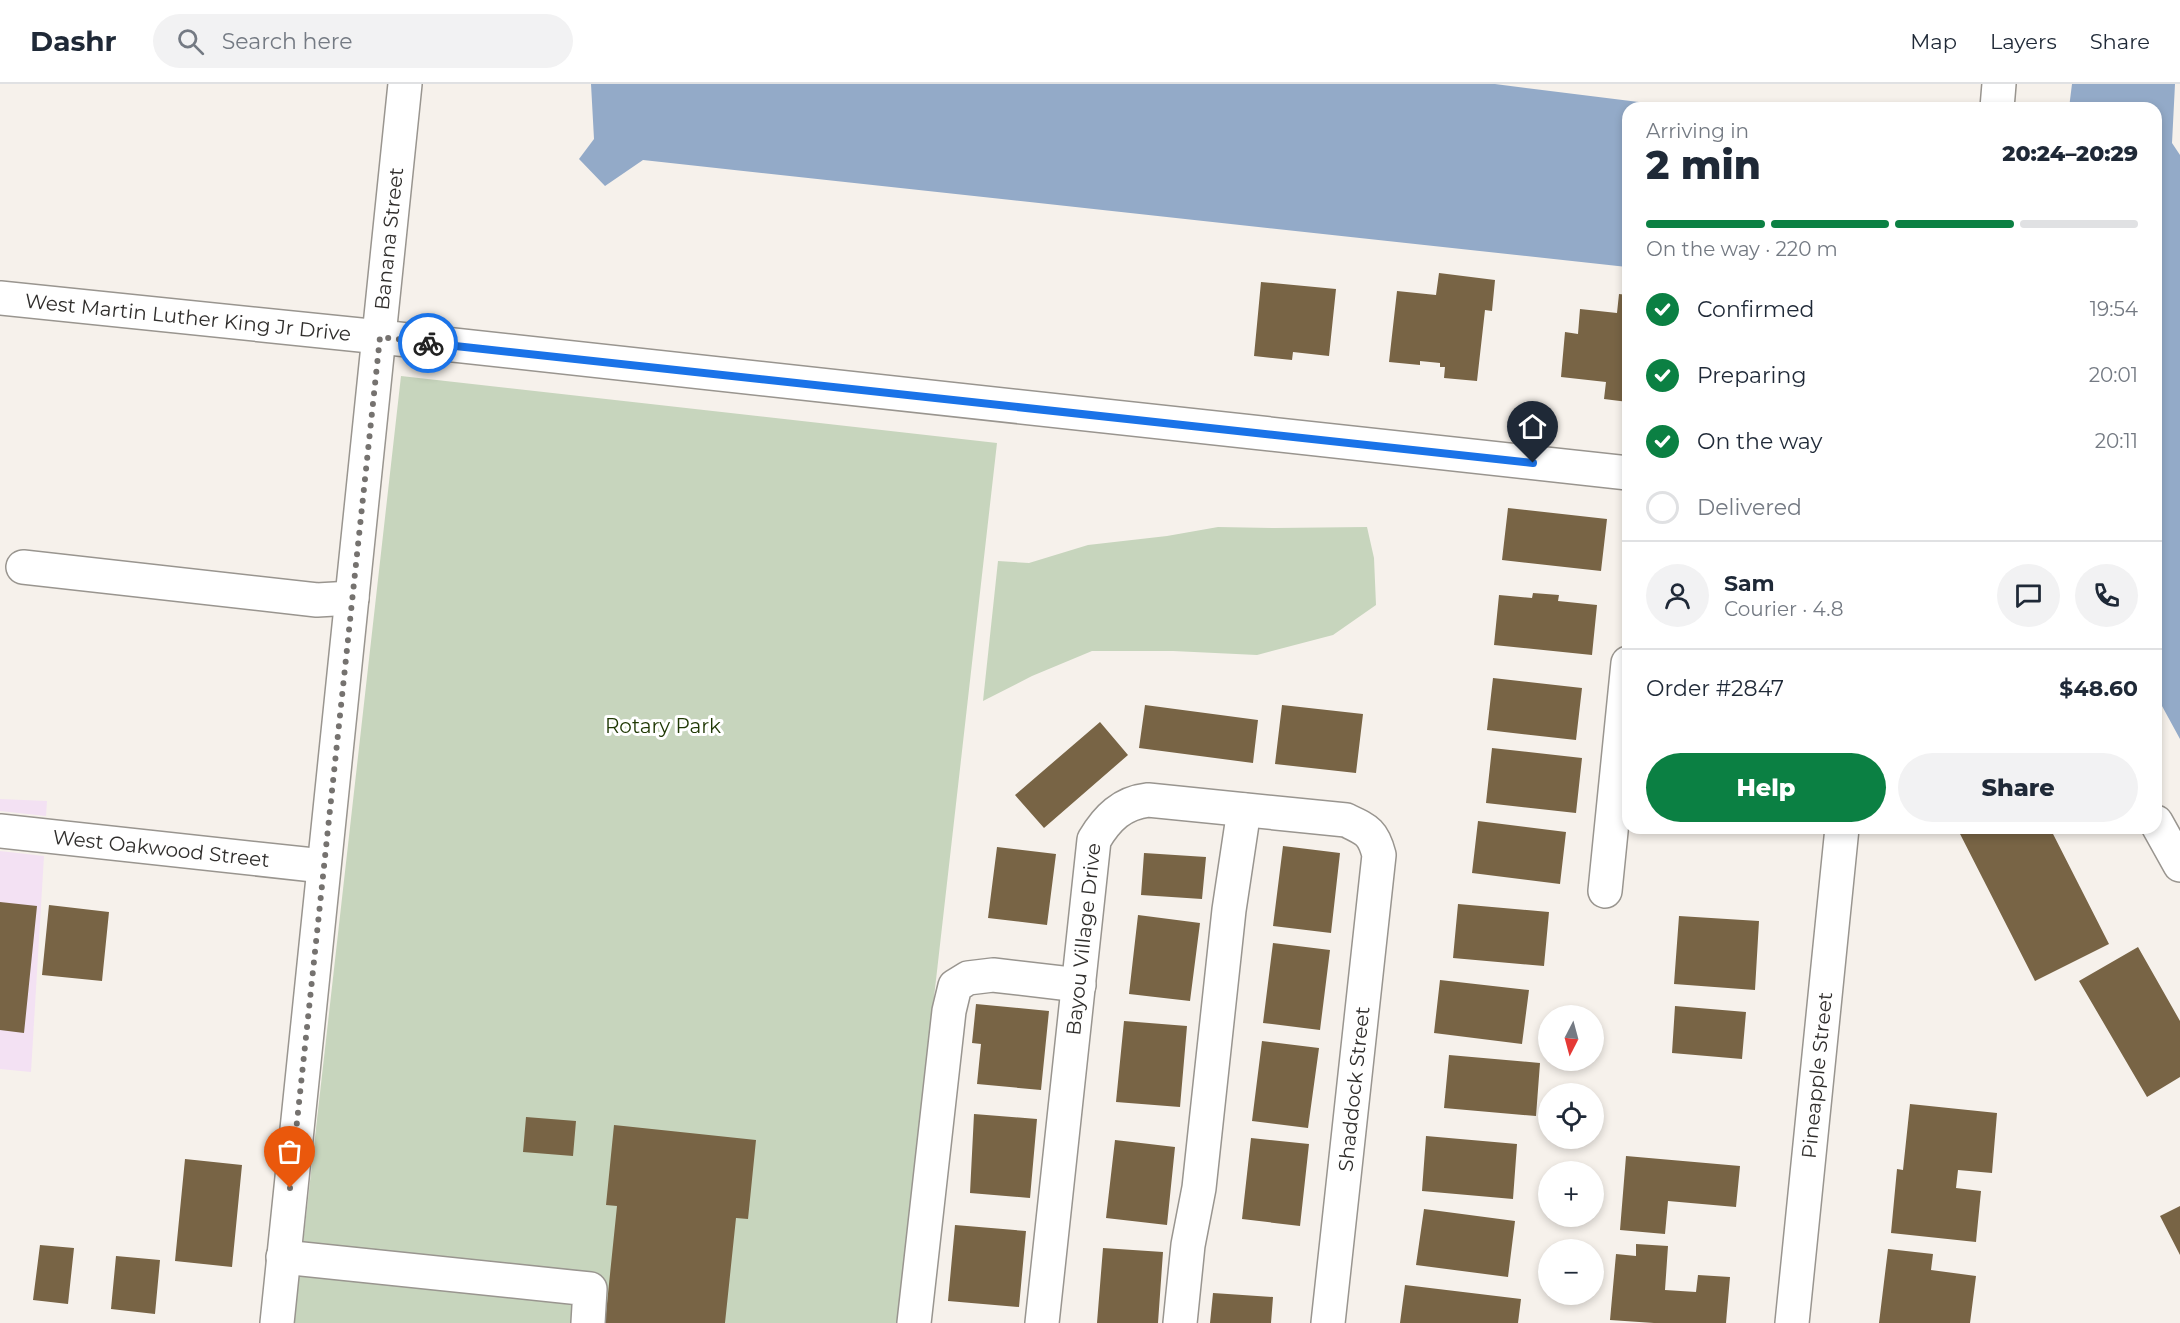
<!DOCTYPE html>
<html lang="en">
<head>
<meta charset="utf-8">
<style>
	:root { --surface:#fff; --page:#f2f2f3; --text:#1f2937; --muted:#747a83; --line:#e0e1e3; --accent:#0b8043 }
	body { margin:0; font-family:Montserrat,sans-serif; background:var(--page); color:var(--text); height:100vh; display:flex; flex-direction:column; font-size:22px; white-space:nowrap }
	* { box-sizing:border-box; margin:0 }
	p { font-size:20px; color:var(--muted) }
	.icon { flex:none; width:33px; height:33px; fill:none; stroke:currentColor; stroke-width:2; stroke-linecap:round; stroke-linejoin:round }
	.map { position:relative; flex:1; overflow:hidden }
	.sheet { position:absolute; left:1622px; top:18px; width:540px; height:732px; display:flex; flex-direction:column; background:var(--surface); border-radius:18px; box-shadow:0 3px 9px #0003 }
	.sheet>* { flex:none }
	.needle { width:39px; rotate:186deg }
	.buttons { position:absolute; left:1538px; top:921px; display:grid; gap:12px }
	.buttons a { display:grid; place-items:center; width:66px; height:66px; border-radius:50%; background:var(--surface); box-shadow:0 3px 9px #0003; font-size:30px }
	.pin { position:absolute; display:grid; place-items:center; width:51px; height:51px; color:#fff; margin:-62px -26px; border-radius:50% 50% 50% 0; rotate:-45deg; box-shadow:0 0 6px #0007 }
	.pin .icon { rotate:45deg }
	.courier { position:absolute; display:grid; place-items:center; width:60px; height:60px; margin:-30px; border:4px solid #1a73e8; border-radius:50%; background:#fff; color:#222; box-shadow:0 2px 8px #0007 }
	.headline em { font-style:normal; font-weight:800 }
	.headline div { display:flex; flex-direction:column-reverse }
	.headline { display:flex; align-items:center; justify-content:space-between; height:102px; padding:0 24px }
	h1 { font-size:39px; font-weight:800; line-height:45px }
	.bar { display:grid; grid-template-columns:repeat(4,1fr); gap:9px 6px; align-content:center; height:72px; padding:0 24px }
	.bar i { height:8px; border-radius:4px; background:var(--line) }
	.bar .current { background:var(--accent) }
	.bar p { grid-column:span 4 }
	.line { display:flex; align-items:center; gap:15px; padding:0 24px; border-top:2px solid var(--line) }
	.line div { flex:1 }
	.round { display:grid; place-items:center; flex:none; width:63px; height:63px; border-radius:32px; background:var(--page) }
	ol { padding:0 24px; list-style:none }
	li { display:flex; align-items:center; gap:18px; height:66px }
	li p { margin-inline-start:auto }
	li .icon { padding:6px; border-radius:50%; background:var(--accent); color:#fff; stroke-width:4 }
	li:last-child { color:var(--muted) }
	li i { width:33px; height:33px; border:3px solid var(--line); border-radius:50% }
	.primary-button { display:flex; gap:12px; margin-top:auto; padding:12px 24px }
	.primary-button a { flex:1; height:69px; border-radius:36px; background:var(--accent); color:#fff; font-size:24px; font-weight:800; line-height:69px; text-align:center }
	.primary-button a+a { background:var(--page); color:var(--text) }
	header { display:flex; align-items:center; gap:36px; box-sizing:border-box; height:84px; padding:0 30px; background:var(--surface); border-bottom:2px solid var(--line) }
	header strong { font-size:28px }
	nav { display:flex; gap:33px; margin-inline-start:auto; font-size:21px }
	.search { width:420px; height:54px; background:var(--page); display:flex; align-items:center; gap:15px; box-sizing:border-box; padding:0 21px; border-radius:33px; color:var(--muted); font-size:22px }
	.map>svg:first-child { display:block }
</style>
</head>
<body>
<header>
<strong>Dashr</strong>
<div class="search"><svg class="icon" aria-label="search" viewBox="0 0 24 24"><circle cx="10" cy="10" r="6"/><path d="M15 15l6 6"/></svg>Search here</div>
<nav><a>Map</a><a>Layers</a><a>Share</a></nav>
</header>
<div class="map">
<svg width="2180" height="1239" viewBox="0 0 2180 1239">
	<rect width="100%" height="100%" fill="#f6f1eb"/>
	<path fill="#f3e1f3" d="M0,715L47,717L46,732L0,727Z
		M0,767L44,772L31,988L0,985Z"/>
	<path fill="#c7d5bd" d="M401,292L997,359L897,1239H294Z
		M1218,443L1275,444L1367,443L1374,474L1376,521L1333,551L1257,571L1173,567H1092L1032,592L983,617L998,477L1029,479L1088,461L1167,452Z"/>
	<path fill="#93aac8" d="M591,0H1495L1687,24H1628L1627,183L643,76L605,102L579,75L594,55Z
		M2072,0H2175L2172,59L2180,71V655L2156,611V24H2069Z"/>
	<path fill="#786445" d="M1439,189L1495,196L1492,227L1485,226L1477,297L1444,294L1445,283H1440V279L1420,277V281L1389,278L1397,207L1436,211Z
		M1261,198L1336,205L1329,272L1293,268L1292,276L1254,272Z
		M1619,210L1628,211V318L1604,315L1606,298L1561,293L1565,248L1578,250L1580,225L1617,229Z
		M1508,424L1607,435L1601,487L1502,476Z
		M1533,509L1559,511L1558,517L1597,521L1592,571L1494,561L1499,511L1532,514Z
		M1493,594L1582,604L1576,656L1487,646Z
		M1145,621L1258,636L1253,679L1139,664Z
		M1282,621L1363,630L1356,689L1275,680Z
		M1100,638L1128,671L1044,744L1015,711Z
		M1492,664L1582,674L1576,729L1486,719Z
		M1478,737L1566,748L1560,800L1472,789Z
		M1957,744H2050L2109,860L2035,897Z
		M1283,762L1340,769L1331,849L1273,842Z
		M997,763L1056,770L1047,841L988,834Z
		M1144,769L1206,773L1202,815L1141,811Z
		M0,818L37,822L24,949L0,946Z
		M1458,820L1549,828L1544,882L1453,874Z
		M49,821L109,828L102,897L42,891Z
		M1138,831L1200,839L1190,917L1129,910Z
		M1679,832L1759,837L1755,906L1674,900Z
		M1273,859L1330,866L1320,946L1263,939Z
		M2138,863L2180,937V993L2147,1013L2079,897Z
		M1440,896L1529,906L1522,960L1434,949Z
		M976,920L1049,927L1041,1006L977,1000L981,960L972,959Z
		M1675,922L1746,928L1742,975L1672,969Z
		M1124,937L1187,942L1180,1023L1116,1018Z
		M1262,957L1319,964L1308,1044L1252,1037Z
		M1449,971L1540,979L1536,1032L1444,1024Z
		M1910,1020L1997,1029L1992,1089L1958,1086L1956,1104L1981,1107L1976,1158L1891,1149L1897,1085L1903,1086Z
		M974,1030L1037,1035L1030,1114L970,1109Z
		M526,1033L576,1037L573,1072L523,1068Z
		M614,1041L756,1056L748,1135L736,1134L725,1239H605L617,1122L606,1121Z
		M1426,1052L1517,1060L1513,1115L1422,1107Z
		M1251,1054L1309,1060L1300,1142L1242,1135Z
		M1115,1056L1175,1063L1167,1141L1106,1134Z
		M1626,1072L1740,1082L1736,1123L1668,1117L1665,1150L1620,1146Z
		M185,1075L242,1081L232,1183L175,1177Z
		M2180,1122V1171L2160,1132Z
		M1424,1125L1515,1137L1508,1193L1416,1181Z
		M955,1141L1026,1147L1019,1223L948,1217Z
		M1636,1160L1668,1162L1665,1206L1696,1208L1698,1191L1730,1193L1726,1239H1654L1610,1236L1616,1170L1636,1172Z
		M40,1161L74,1164L68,1220L33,1216Z
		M1103,1164L1163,1168L1158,1239H1097Z
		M1888,1165L1933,1170L1931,1186L1976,1192L1970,1239H1879Z
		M116,1172L160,1176L155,1230L111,1225Z
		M1405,1201L1521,1215L1518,1239H1400Z
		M1213,1209L1273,1213L1271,1239H1210Z"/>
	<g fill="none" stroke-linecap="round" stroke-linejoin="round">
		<defs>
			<g id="minor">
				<path d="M1997,24L1999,0"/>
				<path id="s1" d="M0,214L380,253L1628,389"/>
				<path d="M23,483L317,516L352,514"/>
				<path d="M2156,738L2180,781"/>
				<path id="s2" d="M0,747L323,782"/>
				<path d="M1605,807L1628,579"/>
				<path d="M283,1173L590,1205L588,1239"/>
				<path id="s3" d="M277,1239L405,0"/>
				<path d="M914,1239L949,927L955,902L968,894L993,891L1079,901"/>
				<path id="s4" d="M1042,1239L1094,756C1107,734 1122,719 1148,716L1346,736C1367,746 1373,748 1379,771L1328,1239"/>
				<path d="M1180,1239L1188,1161L1199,1104L1229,826L1244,726"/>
				<path id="s5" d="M1792,1239L1842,744"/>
			</g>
		</defs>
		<use href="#minor" stroke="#99958f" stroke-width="36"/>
		<use href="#minor" stroke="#fff" stroke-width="33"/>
	</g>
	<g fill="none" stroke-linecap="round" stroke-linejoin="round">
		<path stroke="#75726f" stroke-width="6" stroke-dasharray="0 10.8" d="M290,1104L380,253L428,259"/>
		<path stroke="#1a73e8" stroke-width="8" d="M428,259L1533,379"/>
	</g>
	<g text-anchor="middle" stroke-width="6" stroke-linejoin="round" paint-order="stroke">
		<g font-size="20" fill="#302e2c" stroke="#fff">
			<text dy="7" stroke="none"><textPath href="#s3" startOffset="1090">Banana Street</textPath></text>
			<text dy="7" stroke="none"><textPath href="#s1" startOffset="189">West Martin Luther King Jr Drive</textPath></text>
			<text dy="7" stroke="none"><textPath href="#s2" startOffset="162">West Oakwood Street</textPath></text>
			<text dy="7" stroke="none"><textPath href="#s4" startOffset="386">Bayou Village Drive</textPath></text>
			<text dy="7" stroke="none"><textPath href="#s5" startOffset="249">Pineapple Street</textPath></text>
			<text transform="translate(1354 1005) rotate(-84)" y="7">Shaddock Street</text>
		</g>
		<g font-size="20" fill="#1f3803" stroke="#fff">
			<text x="663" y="649">Rotary Park</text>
		</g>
	</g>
</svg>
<div class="buttons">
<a><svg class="needle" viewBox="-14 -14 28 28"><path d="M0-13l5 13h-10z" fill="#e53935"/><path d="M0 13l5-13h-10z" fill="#747a83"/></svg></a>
<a><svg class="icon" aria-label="locate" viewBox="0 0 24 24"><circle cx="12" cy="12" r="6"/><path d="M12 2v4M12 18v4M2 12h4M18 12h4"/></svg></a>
<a>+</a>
<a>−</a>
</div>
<div class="pin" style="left:290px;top:1104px;background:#ea580c"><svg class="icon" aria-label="bag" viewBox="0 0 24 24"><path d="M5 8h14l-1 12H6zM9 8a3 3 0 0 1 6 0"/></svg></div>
<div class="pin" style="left:1533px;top:379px;background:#1f2937"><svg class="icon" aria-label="home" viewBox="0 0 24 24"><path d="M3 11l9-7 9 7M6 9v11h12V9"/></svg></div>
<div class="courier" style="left:428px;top:259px"><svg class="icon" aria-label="bike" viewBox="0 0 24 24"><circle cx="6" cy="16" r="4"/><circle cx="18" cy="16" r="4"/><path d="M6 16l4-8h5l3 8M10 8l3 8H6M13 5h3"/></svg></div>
<section class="sheet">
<div class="headline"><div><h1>2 min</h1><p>Arriving in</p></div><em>20:24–20:29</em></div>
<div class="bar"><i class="current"></i><i class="current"></i><i class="current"></i><i></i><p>On the way · 220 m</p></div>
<ol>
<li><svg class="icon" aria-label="check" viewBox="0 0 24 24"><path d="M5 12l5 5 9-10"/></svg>Confirmed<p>19:54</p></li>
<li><svg class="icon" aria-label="check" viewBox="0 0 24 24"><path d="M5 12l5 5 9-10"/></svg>Preparing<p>20:01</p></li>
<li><svg class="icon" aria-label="check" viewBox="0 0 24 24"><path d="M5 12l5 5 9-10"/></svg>On the way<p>20:11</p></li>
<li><i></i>Delivered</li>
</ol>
<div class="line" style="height:108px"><a class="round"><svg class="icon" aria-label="person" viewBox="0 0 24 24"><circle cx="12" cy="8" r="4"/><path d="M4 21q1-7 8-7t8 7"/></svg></a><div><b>Sam</b><p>Courier · 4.8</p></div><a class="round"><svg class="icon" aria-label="chat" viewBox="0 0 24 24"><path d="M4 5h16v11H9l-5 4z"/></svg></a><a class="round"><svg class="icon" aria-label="phone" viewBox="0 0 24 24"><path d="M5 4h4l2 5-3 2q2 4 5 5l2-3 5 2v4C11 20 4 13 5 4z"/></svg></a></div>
<div class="line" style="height:78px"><div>Order #2847</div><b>$48.60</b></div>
<div class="primary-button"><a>Help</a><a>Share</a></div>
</section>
</div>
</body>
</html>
